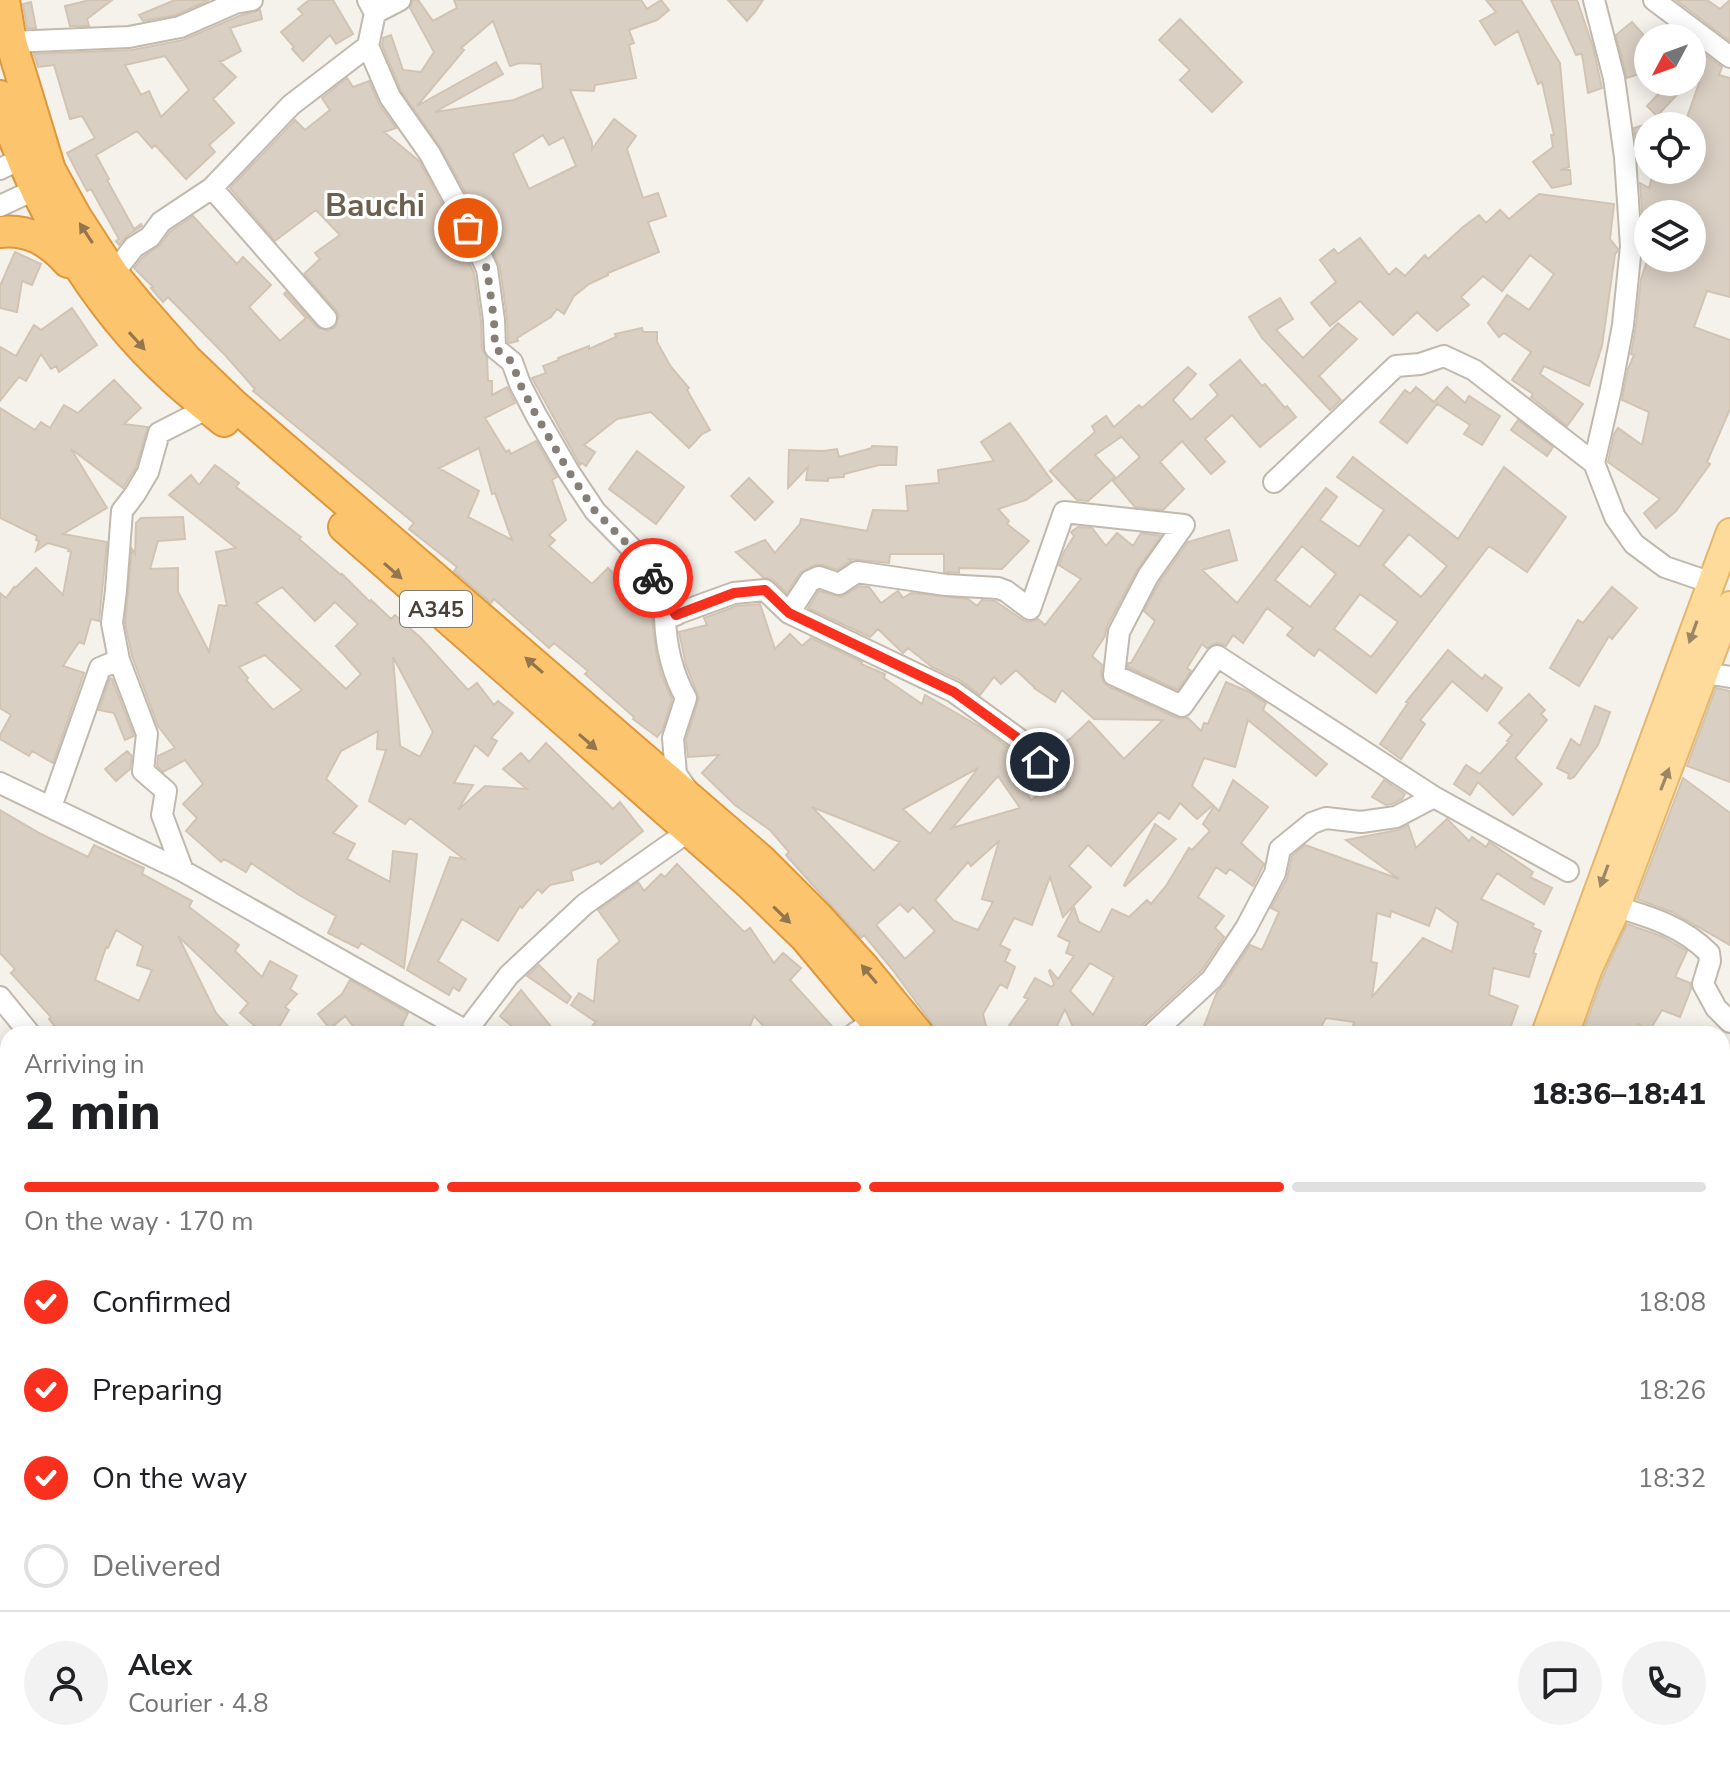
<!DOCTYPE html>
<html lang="en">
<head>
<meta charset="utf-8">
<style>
	:root { --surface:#fff; --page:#f2f2f2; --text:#202124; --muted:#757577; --line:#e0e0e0; --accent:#f9301e }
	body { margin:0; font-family:"Nunito Sans",sans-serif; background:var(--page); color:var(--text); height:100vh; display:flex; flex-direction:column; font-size:30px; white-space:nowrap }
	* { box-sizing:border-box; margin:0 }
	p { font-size:26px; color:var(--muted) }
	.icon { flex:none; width:44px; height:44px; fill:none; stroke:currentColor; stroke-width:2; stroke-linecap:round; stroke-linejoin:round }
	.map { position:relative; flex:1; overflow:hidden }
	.side { position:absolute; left:0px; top:1026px; width:1730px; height:746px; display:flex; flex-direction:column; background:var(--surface); border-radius:24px 24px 0 0; box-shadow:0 4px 20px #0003 }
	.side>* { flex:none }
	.needle { width:52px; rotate:229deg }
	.controls { position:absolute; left:1634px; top:24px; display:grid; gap:16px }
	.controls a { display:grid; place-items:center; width:72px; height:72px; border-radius:50%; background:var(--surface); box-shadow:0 4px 20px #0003; font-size:40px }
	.pin { position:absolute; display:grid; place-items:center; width:68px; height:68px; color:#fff; margin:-34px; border:4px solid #fff; border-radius:50%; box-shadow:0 2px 8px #0007 }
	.courier { position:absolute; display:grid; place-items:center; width:80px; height:80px; margin:-40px; border:6px solid #f9301e; border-radius:50%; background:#fff; color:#222; box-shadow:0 2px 10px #0007 }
	.overview em { font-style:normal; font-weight:800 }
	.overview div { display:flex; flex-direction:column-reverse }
	.overview { display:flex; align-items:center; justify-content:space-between; height:136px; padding:0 24px }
	h1 { font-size:52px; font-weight:800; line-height:60px }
	.bar { display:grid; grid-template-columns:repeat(4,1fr); gap:12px 8px; align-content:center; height:96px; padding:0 24px }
	.bar i { height:10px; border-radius:6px; background:var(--line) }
	.bar .on { background:var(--accent) }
	.bar p { grid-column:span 4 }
	.line { display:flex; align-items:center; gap:20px; padding:0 24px; border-top:2px solid var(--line) }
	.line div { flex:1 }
	.round { display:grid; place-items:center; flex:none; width:84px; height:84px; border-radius:42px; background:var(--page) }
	ol { padding:0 24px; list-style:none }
	li { display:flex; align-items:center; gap:24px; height:88px }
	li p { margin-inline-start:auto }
	li .icon { padding:8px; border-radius:50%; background:var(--accent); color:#fff; stroke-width:4 }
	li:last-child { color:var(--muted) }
	li i { width:44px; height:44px; border:4px solid var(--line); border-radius:50% }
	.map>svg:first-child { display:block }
</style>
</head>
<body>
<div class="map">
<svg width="1730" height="1771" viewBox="0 0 1730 1771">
	<rect width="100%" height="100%" fill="#f5f1eb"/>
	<path fill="#dacfc3" stroke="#d2c4b3" stroke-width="2" fill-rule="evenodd" d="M90,0H112L87,19L89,26H70L65,6Z
		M175,0H209L176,15L143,21L139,15Z
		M309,0H333L353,34L336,44L330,35L303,61L292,49L294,47L281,32L303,14L298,9Z
		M413,0H418L433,21L457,8L454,0H641L647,9L661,0L669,10L657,20L629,30L634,43L629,45L636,78L595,85L594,91L570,90L592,142V149L614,119L636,136L627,149L643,198L658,193L666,216L648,222L659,252L608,273V275L589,284L574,296L564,314L557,309L551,317L517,338L518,341L510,343L508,342L507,318L500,267L471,203L441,148L401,91L382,45L383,38L391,35L403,70L421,72L434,52L410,8ZM493,21L510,66L520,63L541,64L543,88L514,100L435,112L503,74L496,62L417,106L464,50L461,48ZM543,135L549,145L564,137L576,166L529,189L513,154Z
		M728,0H763L755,12L747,21Z
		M1486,0H1521L1560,63L1569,167L1560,170H1570L1571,184L1552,188L1533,162L1553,147L1551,135H1554L1542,82L1538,84L1518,31L1495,45L1480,21L1496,12Z
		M1551,0H1577L1593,47L1602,88L1588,93L1582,54L1576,55Z
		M1676,0H1707L1720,9L1730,0V41Z
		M31,2L36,28H27L23,4Z
		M260,10L262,19L230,28L241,51L220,62L236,77L213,99L234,123L209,145L215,152L186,179L155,145L152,148L137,131L96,155L109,179L107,180L134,229L141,224L142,226L127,236L119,245L116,241L119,239L91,189L87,191L67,153L95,138L82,116L70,119L54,65L38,67L34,54L132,50L183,40L239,16ZM165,56L189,90L161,117L149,91L141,95L125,65Z
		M1180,19L1242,82L1212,112L1180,80L1190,70L1159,40Z
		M1632,22L1648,40V71L1627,78L1616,35Z
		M1692,45L1722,67L1719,75L1730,78V297L1707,291L1694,327L1730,340V409L1707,462L1710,464L1676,511L1656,528L1644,513L1660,499L1608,462L1614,434L1618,428L1642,445L1649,412L1622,400L1628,369L1634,355L1631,354L1636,326L1641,279L1648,258H1692V243L1699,214H1648V228L1643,225L1640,183L1649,188L1654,170H1692V126H1684L1705,66L1692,79Z
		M347,78L353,87L369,81L379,104L396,128L384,132L420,162L447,214L474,273L481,321L482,348L487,358L488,381H492V395L507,387L515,403L485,418L506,452L509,450L511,454L536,441L557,477L552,480L566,520L549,535L555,540L549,546L592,584L608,568L631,591L639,586L654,611L652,619L656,652L661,674L672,699L662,731L657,737L633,719L634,717L585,674L588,671L554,643L549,648L494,599L491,603L454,571L457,567L409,529L414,523L253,391L255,389L225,355L168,297L163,302L151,288L153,287L134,268L143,257L160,245L170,232L193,216L237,264L243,257L271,285L249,307L280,341L306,318L284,294L286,292L317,327L328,331L335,327L339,316L336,310L304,274L320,259L315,253L340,235L316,210L275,241L230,188L295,120L305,130L330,110L322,98ZM479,448L492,494L495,493L512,540L468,517L479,491L439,468Z
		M1656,82H1689L1657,116L1647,106L1663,89Z
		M1648,124V144L1637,147L1634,128Z
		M1539,194L1614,204L1610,239L1618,249L1617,252L1615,254L1602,346L1589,386L1544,366L1540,374L1583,404L1567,426L1531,397L1533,394L1512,380L1531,352L1504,333L1499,337L1488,323L1507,295L1529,310L1554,274L1530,255L1502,291L1483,276L1461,297L1469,305L1437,331L1417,312L1393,335L1360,301L1330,326L1311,303L1336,282L1320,260L1334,249L1338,254L1360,238L1389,275L1396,268L1405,276L1425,255L1428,259L1463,227L1479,215L1486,223L1500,210L1509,219Z
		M15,252L41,264L32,285L22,281L17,312L0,308V286Z
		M1280,298L1293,319L1276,330L1303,358L1338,323L1357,339L1319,376L1341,400L1330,410L1262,338L1249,317Z
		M72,308L97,345L59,372L56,366L51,369L41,354L26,381L19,377L0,401V347L16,356L34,325L41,330Z
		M642,328L643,332H657V342L671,367L689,388L687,390L710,430L702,434L689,448L651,412L617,419L584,445L595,452L586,466L582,463L580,465L532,378L546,373L543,366L559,360L558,358L589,346V349L616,337L615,334Z
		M1240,360L1262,386L1265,384L1285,408L1287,406L1296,417L1260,447L1232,415L1205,439L1225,462L1211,474L1182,441L1160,462L1184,489L1163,510L1135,507L1113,481L1140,457L1120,435L1121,437L1095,455L1115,477L1088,501L1077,500L1050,471L1095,432L1092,426L1106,416L1114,427L1139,405L1142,408L1188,367L1196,374L1173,400L1191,420L1218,395L1210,385Z
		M114,380L141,408L124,424L148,427L136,467L123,488L71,449L107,508L63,534L107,542L99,621L91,619L84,644L79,642L63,666L84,673L53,763L32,751L29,756L0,739V735L11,715L0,708V593L6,598L14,587L15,588L36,568L63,595L71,552L68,551L69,549L48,543L36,551L39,541L36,540L37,536L0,518V408L35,430L41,422L50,428L64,405L78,413Z
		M1416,387L1434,402L1447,387L1465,403L1469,396L1500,416L1482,445L1464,434L1470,425L1436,403L1437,404L1407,443L1380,422L1405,390L1410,394Z
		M1518,420L1553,447L1547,456L1511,430Z
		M1010,423L1052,481L1026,500L998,509L1009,521L1007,524L1029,541L1002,569L959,568V573L947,572H944V554H890L889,563L849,559L851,561L837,570L823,565H814L800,573L787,593L773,580L763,577L736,552L765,540L775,553L800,524L801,519L867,531L873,510L908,511L906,486L939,483L938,470L994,461L981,442Z
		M872,446L897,447L896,465H879L844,474V477L828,478V481L806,480L808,467L788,488L789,450L823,451L837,449L839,457L872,448Z
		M637,451L684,487L656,524L609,489Z
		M1353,457L1458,539L1504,467L1566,517L1527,572L1489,546L1376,693L1319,649L1314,656L1287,635L1293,628L1267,608L1243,643L1233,635L1226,646L1217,643L1207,648L1202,644L1187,668L1191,671L1178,690L1128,667V663H1131L1155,621L1144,611L1159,583L1188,542L1229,530L1237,560L1202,570L1237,603L1326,488L1337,497L1320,520L1359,547L1384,510L1337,477ZM1409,534L1447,566L1421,597L1383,565ZM1302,546L1336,574L1310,607L1275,580ZM1360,594L1398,622L1371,657L1334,629Z
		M215,465L239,483L236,487L301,537L299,539L341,575L342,574L370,602L371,600L391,619L395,615L421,638L468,690L477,683L494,705L498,701L513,713L491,738L497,741L488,756L475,745L454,783L473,785L458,810L485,786L527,789L503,769L521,753L529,762L546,743L613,809L620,802L643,831L601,864L599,861L571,871L573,880L550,885L542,893L538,889L522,908L520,906L498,941L462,919L438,961L466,979L459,991L453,987L449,995L407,970L450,857L464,859L410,818L405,824L369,801L386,750L377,749L378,731L341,751L326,779L357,806L333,833L355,844L347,859L390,882L393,851L417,854L404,968L361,943L358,948L328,933L336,916L299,895L251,863L246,872L224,859L221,862L186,831L197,818L183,804L203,784L185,760L163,772L157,766L158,756L175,748L158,726L132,656L125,623L132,549L135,554L136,523L141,518L183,517L185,539L158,541L150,569L178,568V592L209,652L219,605L227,606L216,552L236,548L169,495L191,475L199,485ZM282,587L315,621L335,602L358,624L336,646L361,674L346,689L256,603ZM265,655L302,690L273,710L246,680L248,678L239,667ZM393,657L433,732L420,757L400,746Z
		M749,478L773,502L755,520L731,496Z
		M1078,527L1092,528L1106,546L1117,533L1133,546L1141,533L1161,536L1137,570L1107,626L1105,636L1092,656L1102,665L1101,674L1103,682L1109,687L1177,718H1188L1201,731L1204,723L1208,724L1226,682L1249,692L1266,703L1263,710L1327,764L1316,776L1248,720L1235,767L1204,758L1192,786L1213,805L1197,819L1180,803L1169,819L1159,812L1111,866L1088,845L1069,866L1091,887L1063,917L1050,877L1032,925L1014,918L1000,945L1010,950L1005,961L1015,967L1007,988L1000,984L983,1014L988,1034H940L892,969L864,935L861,938L810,882L786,855L789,852L770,830L735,805L702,773L719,755L688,757L686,740L699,698L686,665L679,632L707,625L704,618L737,606L760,604L775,649L790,634L802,646L811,638L862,662L861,664L885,674L884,678L922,704L925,695L982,728L1014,752L1015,753L1007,762L1031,800L1047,789L1054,793L1060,794L1069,786L1070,778L1049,752L1071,738L1089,721L1124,759L1163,720L1094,719L1062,690L1055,702L1034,688V687L1016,670L1001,684L994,677L980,695L960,680L932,667L908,648L903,653L878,629L870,637L808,608L819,591L841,597L860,586L869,587L881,603L898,591L903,598L911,593L968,599L977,606L982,600L995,601L1023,620L1028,622L1038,619L1045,625L1081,579L1059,565L1064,552L1074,536L1071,532ZM978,768L930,834L903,809ZM998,776L1020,808L952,828ZM812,807L900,842L874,871ZM999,841L982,899L993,902L978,930L954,921L935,900L968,862L971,866ZM900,904L908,912L913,907L935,931L905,959L876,925Z
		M1612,587L1637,608L1612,639L1609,636L1579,686L1550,668L1578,620L1583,623Z
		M1448,650L1482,679L1485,675L1502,688L1487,711L1452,681L1420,720L1425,724L1401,759L1380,744L1408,703L1406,702Z
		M110,678L112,679L134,736L125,740L114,713L99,710Z
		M1716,688L1730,691V782L1687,766Z
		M1529,694L1545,710L1541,714L1547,720L1515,758L1542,784L1513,815L1478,782L1470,795L1454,784L1466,765L1480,774L1509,742L1507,741L1512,735L1499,723Z
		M1595,706L1610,712L1598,745L1574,777L1570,779L1568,778L1569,774L1557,768L1571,739L1580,746Z
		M127,751L132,756L130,769L116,781L105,769Z
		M1683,778L1730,813V945L1672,912L1637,899Z
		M1233,780L1268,807L1241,843L1264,864L1253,886L1230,869L1226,874L1216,867L1198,897L1224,916L1215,928L1224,937L1202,970L1143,1024L1139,1034H1076L1065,1009L1053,1034H1003L1028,999L1024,997L1035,978L1052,987L1054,984L1049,971L1050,970L1058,979L1074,956L1066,953L1070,942L1058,936L1074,907L1079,922L1100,933L1112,909L1129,917L1147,900L1151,904L1166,886L1189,848L1192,850L1210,831L1203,824L1214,806L1219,811ZM1090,963L1114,977L1093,1015L1070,991Z
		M1384,780L1405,794L1402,799L1392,804L1386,805L1372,797Z
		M0,810L41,834L88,857L94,845L144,868L142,874L192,901L189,907L239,945L235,951L262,977L270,961L297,976L290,989L297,994L285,1007L289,1010L275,1034H264L240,1013L248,1003L178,936L216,1013L235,1034H61L49,1019L51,1017L11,973L15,969L0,953ZM116,930L143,946L137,965L152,970L139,1001L95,980L106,947L108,948Z
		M1447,819L1469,841L1472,837L1486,847L1489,842L1533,872L1530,877L1552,888L1544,904L1497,873L1481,899L1534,924L1532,927L1541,931L1533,953L1536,954L1529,977L1493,968L1489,995L1518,1006L1508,1034H1367L1352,1031L1354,1022L1326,1018L1317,1034H1201L1217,992L1223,986L1250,945L1262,950L1279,912L1271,908L1287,879L1292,856L1305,845L1399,879L1346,840L1398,830L1408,825L1416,848ZM1436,907L1458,923L1452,952L1423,938L1372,997L1377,963L1371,962L1377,913L1390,917L1391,911L1429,926Z
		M1155,824L1176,839L1125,886L1124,885Z
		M677,864L744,932L750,928L774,963L783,953L801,968L790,980L839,1034H771L754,1016L747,1034H585L596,1022L571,1005L579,993L594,1002L598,960L620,941L598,910L638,882L644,891L661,874L665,877Z
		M1627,924L1661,936L1687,951L1675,977L1690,983L1691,989L1680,1017L1662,1010L1650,1030L1638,1024L1632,1034H1582L1604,974Z
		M539,965L571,997L567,1003L527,976Z
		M350,980L408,1013L402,1025L415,1034H359L345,1016L330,1029L318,1014L342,994Z
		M521,990L557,1034H521L500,1016Z"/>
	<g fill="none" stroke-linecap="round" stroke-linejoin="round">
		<defs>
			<path id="minor" d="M368,0L375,13L368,46L390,97L430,154L459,208L487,269L494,320L495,348L512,362L520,384L536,415L569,472L595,511L643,560L676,615
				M1594,0L1614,78L1625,157L1631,246L1623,325L1611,389L1594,463L1615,517L1634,544L1665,567L1712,583
				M1654,0L1730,57
				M375,13L400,0
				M11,42L129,37L180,27L235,3L252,0
				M0,169L33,153
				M212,188L326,318
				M0,206L47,184
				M113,274L134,247L150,237L161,222L212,188L291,105L368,46
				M1274,482L1396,366L1420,364L1444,356L1474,370L1594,463
				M789,613L954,692L1023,742L1057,781
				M1705,673L1730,677
				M0,783L183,871L466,1031
				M688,791L676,774L673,738L686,698C672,673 666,647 665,618L734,593L765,590L789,613L810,581L819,577L839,584L857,572L946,585L998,588L1006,591L1030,609L1064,512L1184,525L1148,576L1119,632L1114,675L1182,706L1217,656L1434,797L1568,871
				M51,807L100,668L119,660
				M183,871L162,815L166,791L143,771L147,734L119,660L112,623L116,590L122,511L135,494L148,472L159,433L208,408
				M1617,907C1651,917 1683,927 1709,953L1710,961L1703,984L1716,1008L1730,1022
				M0,997L30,1034
				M464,1034L509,975L585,904L689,831
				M854,1034L875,1020
				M1152,1034L1212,979L1246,928L1275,873L1280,849L1312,823L1326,818L1361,822L1396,817L1434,797
				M0,1408L8,1417
				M0,1585L8,1596
				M1722,1590L1730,1601
				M388,1764L392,1771
				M502,1764L507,1771
				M833,1764L839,1771
				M59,1771L62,1764
				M309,1771L317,1764
				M1061,1771L1077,1764"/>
			<path id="major" d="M1545,1034L1730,532
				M1565,1034L1589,968L1613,917L1730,605"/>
			<path id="highway" d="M4,0L11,42L50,170L76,217L113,274L142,309L187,360L234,405L761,860L817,916L864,968L918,1034
				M0,96C30,198 93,306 173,378C189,393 207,407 224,421
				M0,232C29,229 49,241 68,262
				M344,527L750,884L805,937L886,1034
				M1424,1764L1426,1771
				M1486,1764L1490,1771"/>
		</defs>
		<use href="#minor" stroke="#c1b9ad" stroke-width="24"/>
		<use href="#major" stroke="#e4b76a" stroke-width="30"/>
		<use href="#highway" stroke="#de983c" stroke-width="34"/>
		<use href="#minor" stroke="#fff" stroke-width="20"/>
		<use href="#major" stroke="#fedb9b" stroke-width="26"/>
		<use href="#highway" stroke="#fdc46e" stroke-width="30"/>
	</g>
	<defs><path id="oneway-solid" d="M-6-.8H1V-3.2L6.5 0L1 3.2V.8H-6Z" transform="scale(2)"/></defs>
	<g fill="#92764e">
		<use href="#oneway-solid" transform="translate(86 233) rotate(-123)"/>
		<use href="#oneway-solid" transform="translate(137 341) rotate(48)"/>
		<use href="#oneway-solid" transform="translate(393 571) rotate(41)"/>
		<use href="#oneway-solid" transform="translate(534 665) rotate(-139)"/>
		<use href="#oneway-solid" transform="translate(588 742) rotate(41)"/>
		<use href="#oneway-solid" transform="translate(782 915) rotate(44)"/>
		<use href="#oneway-solid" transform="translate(869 974) rotate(-130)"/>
	</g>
	<g fill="#9b8765">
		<use href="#oneway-solid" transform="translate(1693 632) rotate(110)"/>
		<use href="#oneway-solid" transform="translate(1665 779) rotate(-69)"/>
		<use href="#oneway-solid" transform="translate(1604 876) rotate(110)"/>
	</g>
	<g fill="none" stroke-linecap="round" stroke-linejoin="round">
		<path stroke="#867f77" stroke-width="8" stroke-dasharray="0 14.4" d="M468,228L487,269L494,320L495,348L512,362L520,384L536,415L569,472L595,511L643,560L653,578"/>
		<path stroke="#f9301e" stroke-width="10" d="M653,578L676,615L734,593L765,590L789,613L954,692L1023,742L1040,762"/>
	</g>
	<g text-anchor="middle" stroke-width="6" stroke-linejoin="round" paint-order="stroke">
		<rect fill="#fff" stroke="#807b74" stroke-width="2" x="400" y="591" width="72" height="36" rx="6"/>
		<g font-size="22" font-weight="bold" fill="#4a4238">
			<text x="436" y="617">A345</text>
		</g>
		<g font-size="32" font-weight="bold" fill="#6c5f4f" stroke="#fff">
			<text x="375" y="216">Bauchi</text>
		</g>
	</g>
</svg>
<div class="controls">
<a><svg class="needle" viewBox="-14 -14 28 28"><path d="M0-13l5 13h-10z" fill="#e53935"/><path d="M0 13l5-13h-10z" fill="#757577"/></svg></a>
<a><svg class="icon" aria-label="locate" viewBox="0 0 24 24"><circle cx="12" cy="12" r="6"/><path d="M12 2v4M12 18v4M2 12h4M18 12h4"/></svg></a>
<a><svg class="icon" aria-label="layers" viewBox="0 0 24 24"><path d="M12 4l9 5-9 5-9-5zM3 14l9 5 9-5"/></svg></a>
</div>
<div class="pin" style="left:468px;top:228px;background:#ea580c"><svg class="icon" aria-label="bag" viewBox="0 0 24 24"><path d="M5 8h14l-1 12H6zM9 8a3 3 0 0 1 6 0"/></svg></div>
<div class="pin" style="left:1040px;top:762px;background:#1f2937"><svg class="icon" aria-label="home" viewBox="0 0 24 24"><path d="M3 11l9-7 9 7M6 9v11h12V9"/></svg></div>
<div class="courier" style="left:653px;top:578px"><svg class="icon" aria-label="bike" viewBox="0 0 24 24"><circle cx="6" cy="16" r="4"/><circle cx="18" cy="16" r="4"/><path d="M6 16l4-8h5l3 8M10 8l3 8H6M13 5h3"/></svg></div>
<section class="side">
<div class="overview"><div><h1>2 min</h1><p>Arriving in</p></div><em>18:36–18:41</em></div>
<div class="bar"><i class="on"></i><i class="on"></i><i class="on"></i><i></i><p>On the way · 170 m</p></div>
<ol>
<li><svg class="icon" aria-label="check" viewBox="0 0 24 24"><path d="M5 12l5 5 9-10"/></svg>Confirmed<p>18:08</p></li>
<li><svg class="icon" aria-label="check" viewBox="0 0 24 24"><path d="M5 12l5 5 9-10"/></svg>Preparing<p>18:26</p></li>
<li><svg class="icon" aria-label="check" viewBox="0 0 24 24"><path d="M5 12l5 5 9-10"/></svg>On the way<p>18:32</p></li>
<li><i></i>Delivered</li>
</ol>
<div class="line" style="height:144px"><a class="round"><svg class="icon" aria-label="person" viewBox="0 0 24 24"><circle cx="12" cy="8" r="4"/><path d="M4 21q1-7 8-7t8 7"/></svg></a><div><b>Alex</b><p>Courier · 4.8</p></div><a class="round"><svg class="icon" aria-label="chat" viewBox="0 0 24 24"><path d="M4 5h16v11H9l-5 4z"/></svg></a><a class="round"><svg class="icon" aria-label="phone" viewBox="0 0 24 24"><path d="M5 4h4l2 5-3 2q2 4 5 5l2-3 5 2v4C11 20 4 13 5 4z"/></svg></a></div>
</section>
</div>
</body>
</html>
